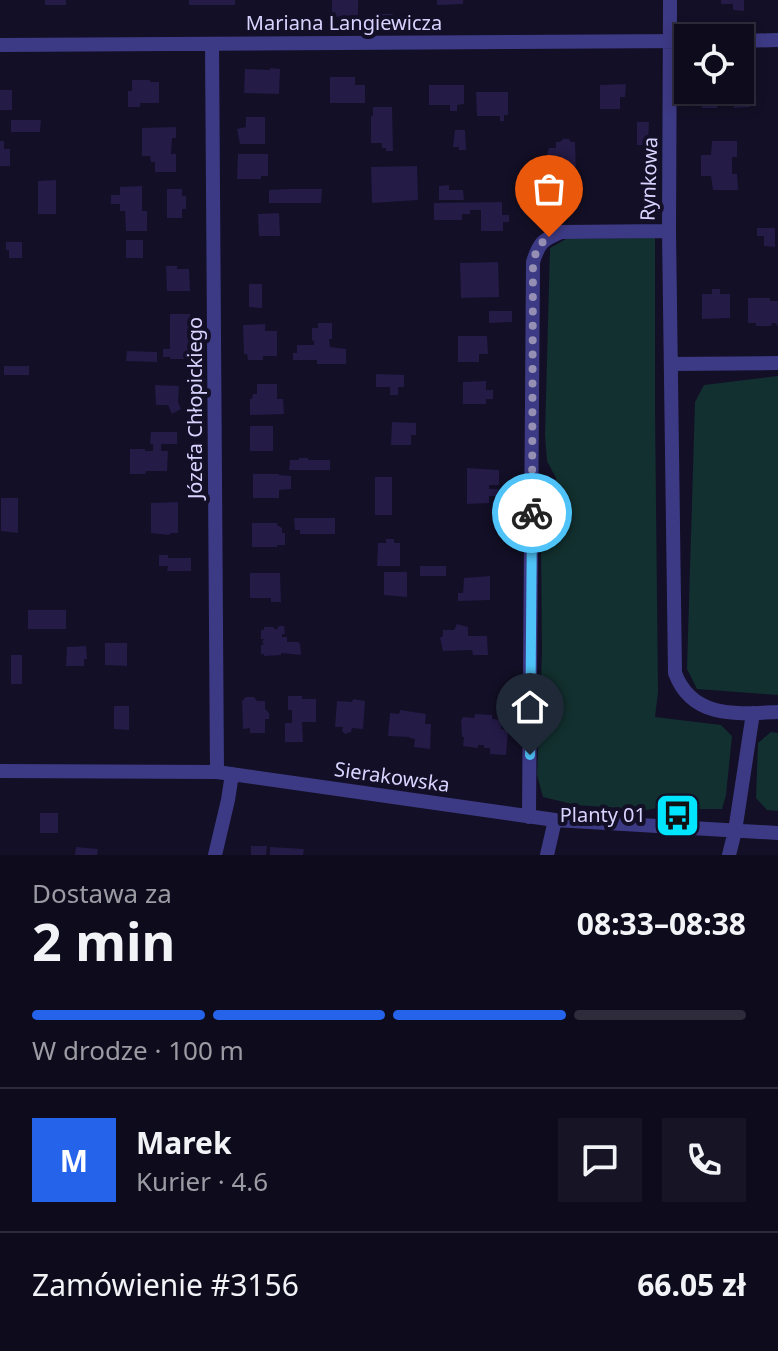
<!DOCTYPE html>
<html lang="pl">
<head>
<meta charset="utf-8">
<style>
	:root { --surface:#0e0b1c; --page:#171425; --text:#f1f3f6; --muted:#9b9ba3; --line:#2e2b3b; --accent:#2563eb }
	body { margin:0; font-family:"Noto Sans",sans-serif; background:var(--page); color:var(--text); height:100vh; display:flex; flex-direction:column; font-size:30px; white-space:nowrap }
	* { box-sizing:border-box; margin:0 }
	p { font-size:26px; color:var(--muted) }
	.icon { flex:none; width:44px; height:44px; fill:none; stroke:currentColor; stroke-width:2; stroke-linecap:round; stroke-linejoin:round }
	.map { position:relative; height:855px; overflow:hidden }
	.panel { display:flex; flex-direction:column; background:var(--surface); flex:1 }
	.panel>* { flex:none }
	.buttons { position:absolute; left:674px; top:24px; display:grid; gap:16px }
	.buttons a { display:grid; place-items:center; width:80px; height:80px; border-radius:0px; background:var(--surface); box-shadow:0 4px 12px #0003,0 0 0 2px var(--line); font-size:40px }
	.pin { position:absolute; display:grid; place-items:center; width:68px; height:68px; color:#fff; margin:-82px -34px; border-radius:50% 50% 50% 0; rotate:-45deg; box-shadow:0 0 8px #0007 }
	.pin .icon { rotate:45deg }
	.courier { position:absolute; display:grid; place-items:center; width:80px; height:80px; margin:-40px; border:6px solid #4fc3f7; border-radius:50%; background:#fff; color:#222; box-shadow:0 2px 10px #0007 }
	.headline em { font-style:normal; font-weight:700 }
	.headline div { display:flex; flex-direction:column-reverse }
	.headline { display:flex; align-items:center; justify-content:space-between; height:136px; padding:0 32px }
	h1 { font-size:52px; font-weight:700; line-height:60px }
	.bar { display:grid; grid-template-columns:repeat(4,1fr); gap:12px 8px; align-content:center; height:96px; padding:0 32px }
	.bar i { height:10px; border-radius:6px; background:var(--line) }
	.bar .current { background:var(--accent) }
	.bar p { grid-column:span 4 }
	.line { display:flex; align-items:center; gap:20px; padding:0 32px; border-top:2px solid var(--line) }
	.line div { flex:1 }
	.round { display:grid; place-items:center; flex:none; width:84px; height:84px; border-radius:0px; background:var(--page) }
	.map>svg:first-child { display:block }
</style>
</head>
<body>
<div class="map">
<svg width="778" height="855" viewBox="0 0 778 855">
	<rect width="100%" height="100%" fill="#130f26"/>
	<path fill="#12302f" d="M655,238V409L658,692L655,717L721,725L732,736L726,795L722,809H700L682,803L647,810L576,805L543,797L537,775L542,653L541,543L547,540L555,516L556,478L547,461L545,435L550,248L566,239Z
		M778,376V695L697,689L687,669L695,402L704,385Z
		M771,732L778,733V811L767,810L756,798L758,743Z"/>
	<path fill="#241b47" d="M45,0H66V5H45Z
		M189,0H235V5H189Z
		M332,0H358V17H350V23H340V17L332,16Z
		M437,0H463V4L437,5Z
		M721,0H744V11L733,10V4H721Z
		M373,14H393V27H373Z
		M270,68L280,69L279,94L244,93L245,69L270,70Z
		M330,77H355V85H365V103H330Z
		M132,80H150V82H159V103H140V107H128V91H132Z
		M740,82H751L750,107L734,108V102H717V108H702L701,90H740Z
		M626,84L625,97H620V109H600V85Z
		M429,85H464V104L457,105V111H450V105H429Z
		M0,90H12V110H0Z
		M476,92H508V115H504V121H500V116H477Z
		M373,107H392L393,151H386V148H382V143H371V116H373Z
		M246,117H265V144H240L237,129L246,127Z
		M11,120H41L40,132H11Z
		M637,122H649L648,145H637Z
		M176,127V138H172L171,154H176V172H155V162H151L150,156H142V128Z
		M455,130H465L466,150H459V147H453Z
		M563,139H569L571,142H575L576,173H578V189H563L561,173H556V169H549L547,154L549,148H556V142H560Z
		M0,141H4V149H10V166H0Z
		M712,141H737V157H732V174H737L738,190H713L711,176H701V155H711Z
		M238,154H268V176H261V179H237Z
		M417,166L418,200L372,203L371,167Z
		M56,180V214H38V181Z
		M449,185V190H463L464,200H439V186Z
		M142,186V211H147V231H126L125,211H120V204H111V195H120V187Z
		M167,189H182V196H186V209H182V218H167Z
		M290,189H322L321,203H269V190Z
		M502,202V215H509V222H503V231H481V210H470V214H462V220H434V203Z
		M279,213L280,236H259L258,214Z
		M757,228H775V247L764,246V236H757Z
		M126,240H143V258H126Z
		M6,242H22V258H9V250H6Z
		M498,262L499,297L461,298L460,263Z
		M166,266H177V269H189L190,291H167Z
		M249,284H262V308L249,307Z
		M712,289H720V294H730V318L702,319V294H712Z
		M748,298H770V301H778V326L775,323H772L771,326H756V323H748Z
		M489,311H512V322L489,323Z
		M170,314H190V359H170V357H163V349H170Z
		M318,323H332V339H329L330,347L346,349V364H317V360H293V353H297V345H314V340L312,341V328H318Z
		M265,324V331H277V356H263V360H248L247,354H244L243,325Z
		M458,336H487L488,354H479V362H458Z
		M127,351L157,352V362L126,361Z
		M4,366H29V375H4Z
		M376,374L404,375V387H398V395H390V387H376Z
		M486,381V390H493V399H486V404H463V382Z
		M257,384H277V399H283L284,414L250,415V399H252L253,394H257Z
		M155,385L179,386L178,402L181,409L172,414L168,405H156Z
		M392,422L416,423V435H411V445H391Z
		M250,426H273V451H250Z
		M151,432H177V444H161V451H168L167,471H146L145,474H130V449H145V451H153V444H150Z
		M299,458H308V460H330V470H289L290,460H299Z
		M467,468L499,470V485H489V489H498V496H489V503L467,504Z
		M253,474H279V475L291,476V489L279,490V498H253Z
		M375,477H392V515H375Z
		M1,498H18V533L1,531Z
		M178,502V533H171L169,535L151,533V503Z
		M294,518H335V534H300V530H295Z
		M252,523H277V525L282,528V533H285V545H277V547H252Z
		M386,539H394V543H400V566H377L378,543H386Z
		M159,555H168V558H191V571H167L168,566H159Z
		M420,566H446V576H420Z
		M384,572H407V597L384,595Z
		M250,573H280L281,602H271V598H250Z
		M490,576V600L458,601V593H463L464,578Z
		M28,610H66V629H28Z
		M457,624L468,627V636H487L488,655H473L472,650L443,651L440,638L443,636V630H454Z
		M279,626H284L285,634H282V637H287V642H298L300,644L301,655L281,653V655L264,656V654H261V645H264L262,642L264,639H261V630H264V627H273L276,630Z
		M105,643H127V666L105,665Z
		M86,646L87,659H84V666H66L67,647Z
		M11,655H22V684H11Z
		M288,696H302V699H316V722H302L303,742H285V723H292V710H288Z
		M246,697H254L257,701H265V709L269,713V719H265V733H250V728L243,729L242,701Z
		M353,699L365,701L363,729L352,728L351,732L345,734L342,731L343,727H335L337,701L352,702Z
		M114,706H129V730L114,729Z
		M400,710L426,714L425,724H431L430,749L414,747L415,739L409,738L410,737L388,736L390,713L399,714Z
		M475,714L492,715V719L502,720L501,729L508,730L506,755L490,754V748H484V745H478V748L463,746L464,737H462L461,720L463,717L474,718Z
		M40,813H58V833H40Z
		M251,846H267L266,855H251Z
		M76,847L98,849L97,855H75Z
		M270,847L304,849L303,855H270Z"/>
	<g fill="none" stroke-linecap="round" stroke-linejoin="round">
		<path stroke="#3d3a85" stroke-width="14" d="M670,0L669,231L675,673C692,719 737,714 778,712
			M740,41L778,40
			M212,44L217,772
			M0,45L688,41
			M672,364L778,363
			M0,771L217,772L555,820L778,833
			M529,817L533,262C539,243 542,240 561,232L669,231
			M215,855L228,800L232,774
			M547,855L555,820
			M729,855L735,831L753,713"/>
	</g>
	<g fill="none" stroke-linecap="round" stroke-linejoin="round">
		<path stroke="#948fb3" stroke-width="8" stroke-dasharray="0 14.4" d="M532,513L533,262L538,246L549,237"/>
		<path stroke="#4fc3f7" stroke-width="10" d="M530,755L532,513"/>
	</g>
	<defs>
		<symbol id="bus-square" viewBox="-11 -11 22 22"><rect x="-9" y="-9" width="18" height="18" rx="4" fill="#00e5ff" stroke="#130f26"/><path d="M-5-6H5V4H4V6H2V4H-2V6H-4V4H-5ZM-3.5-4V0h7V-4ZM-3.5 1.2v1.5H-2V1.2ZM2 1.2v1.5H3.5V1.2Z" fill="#111"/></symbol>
	</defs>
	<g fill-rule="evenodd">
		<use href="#bus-square" x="652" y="790" width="51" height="51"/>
	</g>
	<g text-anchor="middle" stroke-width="8" stroke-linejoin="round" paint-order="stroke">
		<g font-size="20" fill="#d9d4ff" stroke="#130f26">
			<text x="344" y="30">Mariana Langiewicza</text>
			<text transform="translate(649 179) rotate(-88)" y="7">Rynkowa</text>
			<text transform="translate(195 408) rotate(-90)" y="7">Józefa Chłopickiego</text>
			<text transform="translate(392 777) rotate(8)" y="7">Sierakowska</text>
		</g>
		<g font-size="20" fill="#d9d4ff" stroke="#130f26" text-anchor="end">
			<text x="646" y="822">Planty 01</text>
		</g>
	</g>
</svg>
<div class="buttons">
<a><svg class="icon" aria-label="locate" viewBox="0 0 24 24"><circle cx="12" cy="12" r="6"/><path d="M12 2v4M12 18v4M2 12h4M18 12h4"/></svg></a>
</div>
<div class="pin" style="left:549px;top:237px;background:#ea580c"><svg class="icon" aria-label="bag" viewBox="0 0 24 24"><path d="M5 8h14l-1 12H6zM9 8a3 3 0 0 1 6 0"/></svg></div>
<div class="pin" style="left:530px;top:755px;background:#1f2937"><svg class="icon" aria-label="home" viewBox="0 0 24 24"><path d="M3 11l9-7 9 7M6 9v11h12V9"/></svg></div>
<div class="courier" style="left:532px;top:513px"><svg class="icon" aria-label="bike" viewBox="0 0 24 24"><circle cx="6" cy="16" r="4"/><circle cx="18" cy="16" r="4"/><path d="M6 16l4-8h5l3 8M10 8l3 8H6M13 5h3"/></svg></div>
</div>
<section class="panel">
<div class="headline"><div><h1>2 min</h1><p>Dostawa za</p></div><em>08:33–08:38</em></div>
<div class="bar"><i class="current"></i><i class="current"></i><i class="current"></i><i></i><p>W drodze · 100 m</p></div>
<div class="line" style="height:144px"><b class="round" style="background:var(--accent);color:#fff">M</b><div><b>Marek</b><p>Kurier · 4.6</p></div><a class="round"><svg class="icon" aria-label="chat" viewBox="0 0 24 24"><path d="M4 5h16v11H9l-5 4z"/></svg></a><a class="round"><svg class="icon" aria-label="phone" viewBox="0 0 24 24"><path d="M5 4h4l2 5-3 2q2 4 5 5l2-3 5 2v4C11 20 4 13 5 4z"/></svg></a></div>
<div class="line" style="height:104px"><div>Zamówienie #3156</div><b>66.05 zł</b></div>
</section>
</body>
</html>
